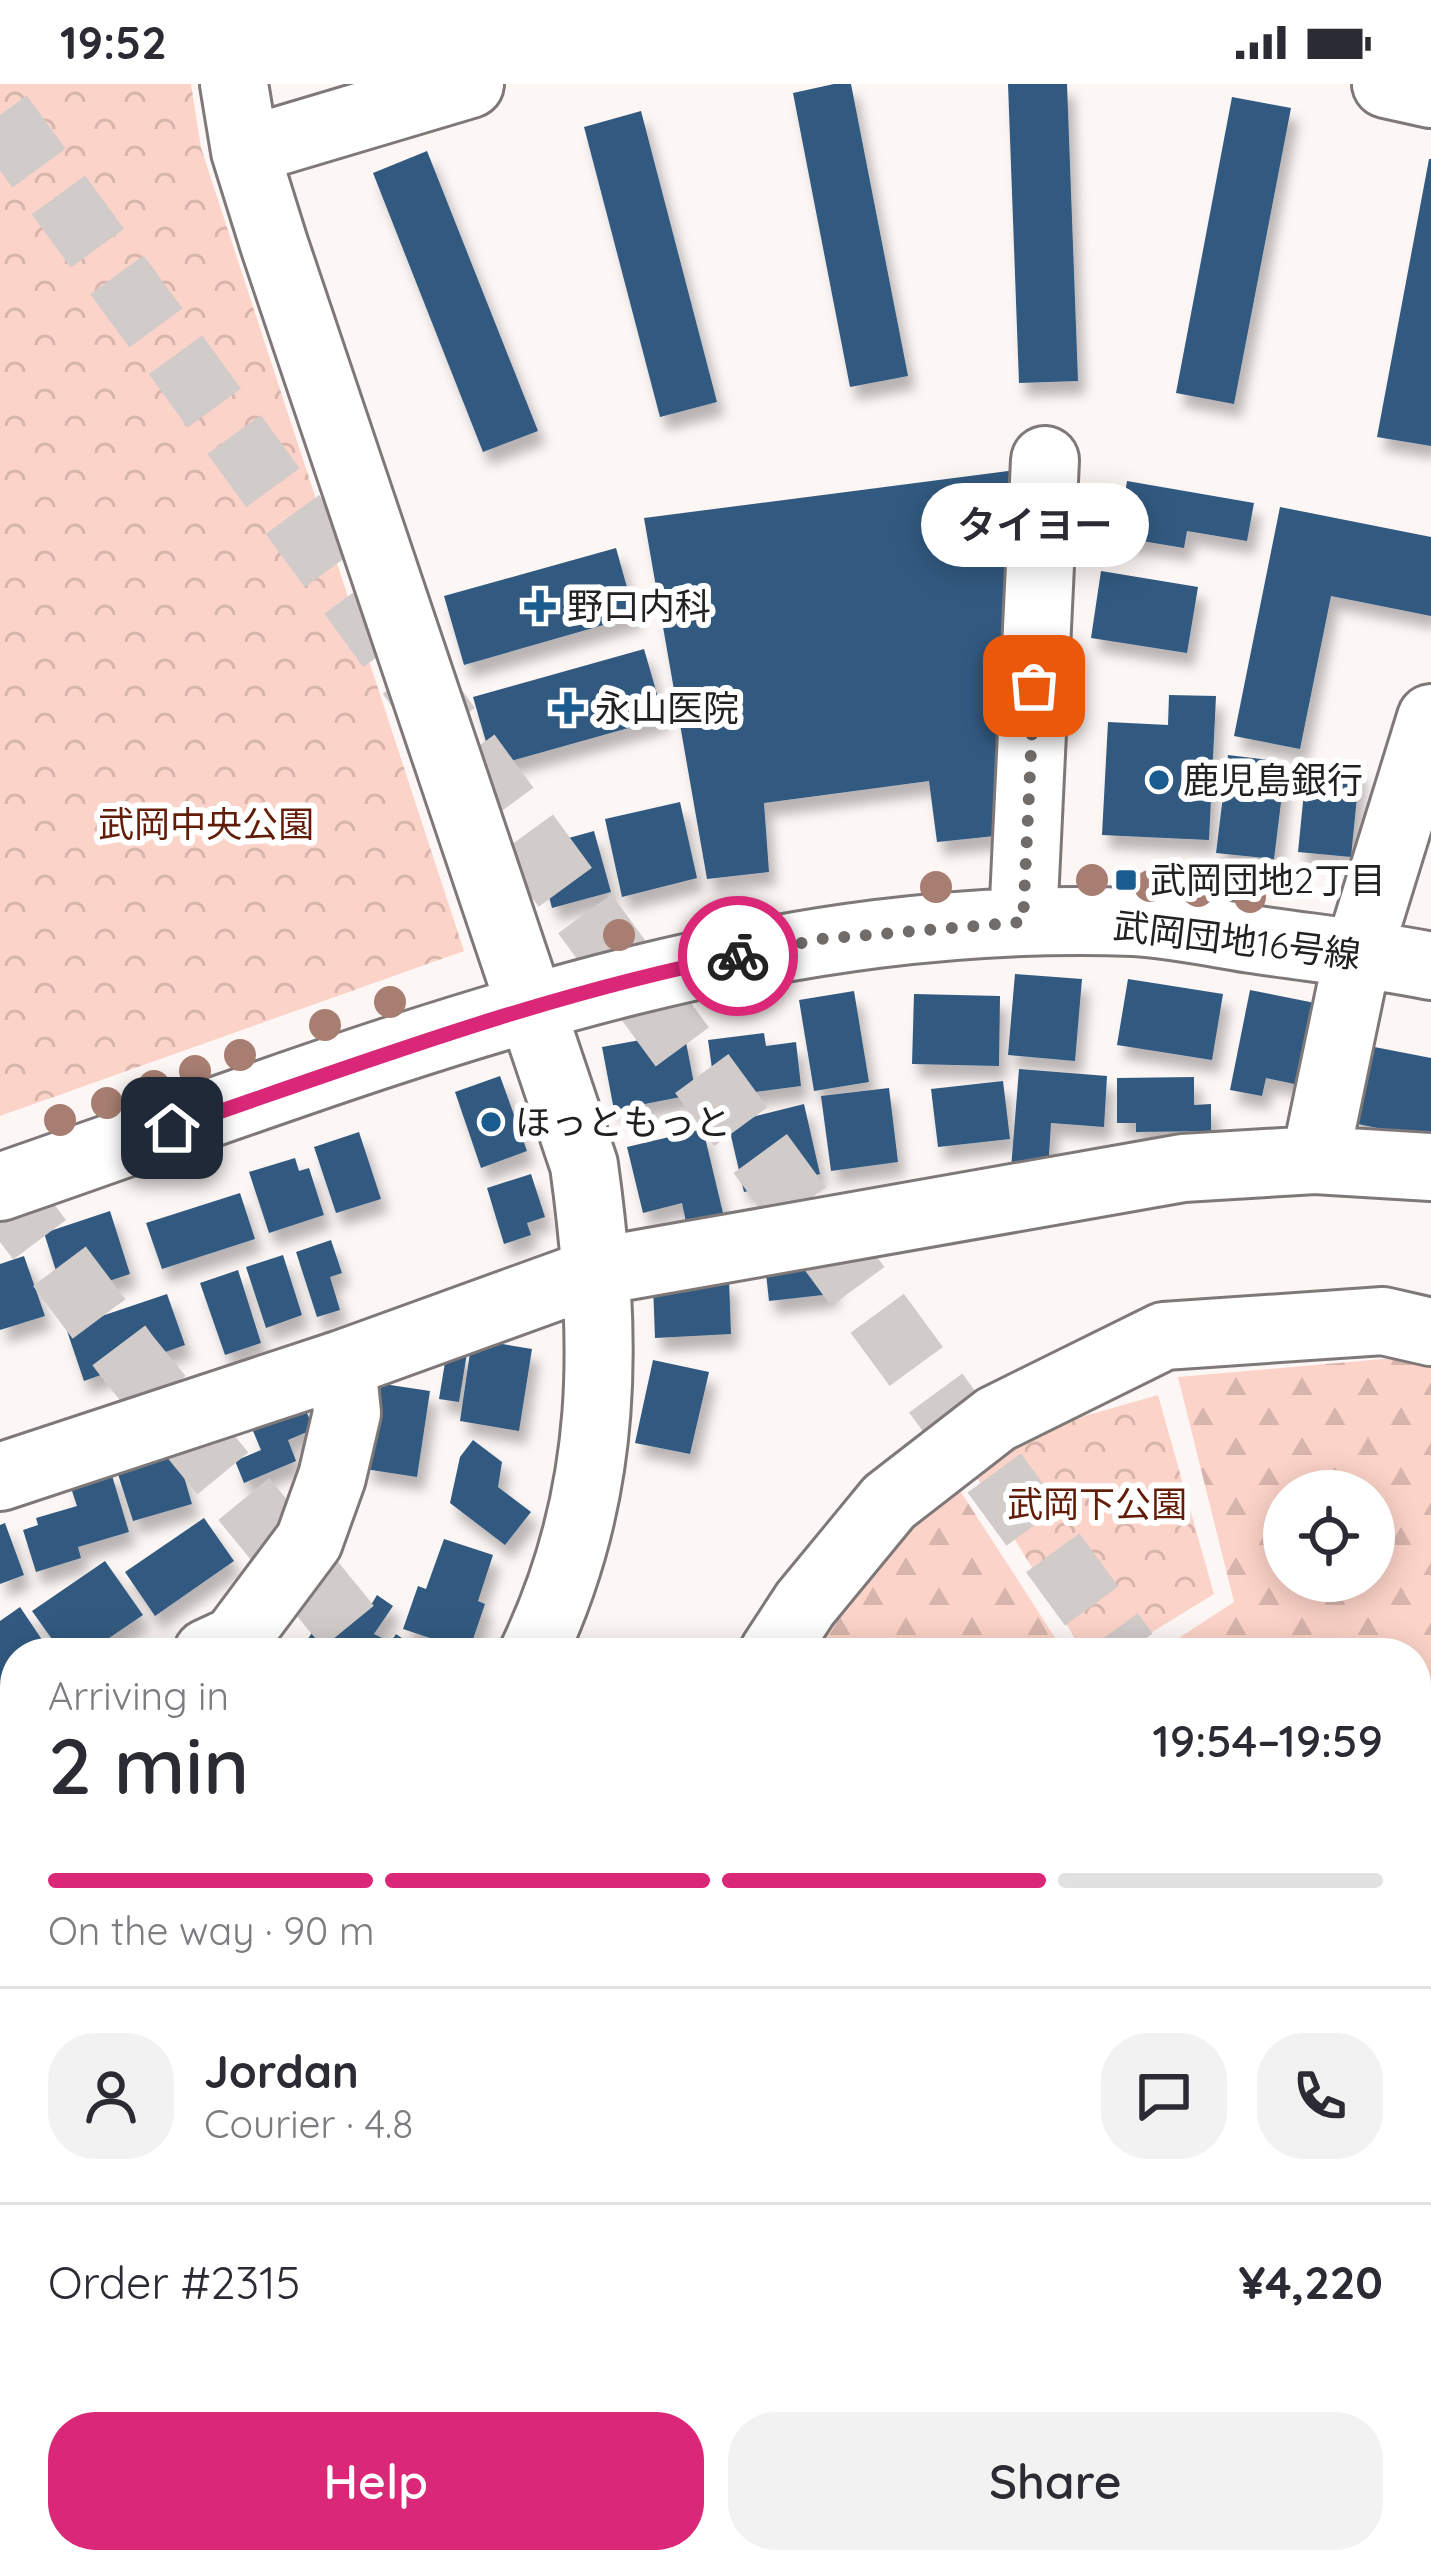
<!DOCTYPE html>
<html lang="en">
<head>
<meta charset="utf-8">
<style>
	:root { --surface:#fff; --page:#f2f2f3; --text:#2b2b33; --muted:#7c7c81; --line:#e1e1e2; --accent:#db2777 }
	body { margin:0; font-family:Quicksand,"Noto Sans JP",sans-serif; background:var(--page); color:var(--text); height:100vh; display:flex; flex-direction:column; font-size:45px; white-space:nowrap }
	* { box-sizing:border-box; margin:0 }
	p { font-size:39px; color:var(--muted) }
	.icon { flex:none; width:66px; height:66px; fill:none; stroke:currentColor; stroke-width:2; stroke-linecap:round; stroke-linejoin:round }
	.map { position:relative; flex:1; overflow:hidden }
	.sheet { position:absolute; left:0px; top:1554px; width:1431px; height:936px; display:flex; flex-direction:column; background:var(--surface); border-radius:48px 48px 0 0; box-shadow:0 6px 30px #0003 }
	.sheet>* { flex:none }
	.buttons { position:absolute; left:1263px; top:1386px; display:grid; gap:24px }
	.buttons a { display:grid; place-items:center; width:132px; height:132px; border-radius:50%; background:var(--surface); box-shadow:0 6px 30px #0003; font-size:60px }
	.pin { position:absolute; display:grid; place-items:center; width:102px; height:102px; color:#fff; margin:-51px; border-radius:24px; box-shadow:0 6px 18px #0006 }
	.courier { position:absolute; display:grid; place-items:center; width:120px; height:120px; margin:-60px; border:9px solid #db2777; border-radius:50%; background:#fff; color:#222; box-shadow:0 3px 15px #0007 }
	.bubble { position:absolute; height:84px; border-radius:42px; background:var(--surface); box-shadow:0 6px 30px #0003; font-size:39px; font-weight:600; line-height:84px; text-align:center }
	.summary em { font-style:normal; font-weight:600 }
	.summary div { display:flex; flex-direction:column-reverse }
	.summary { display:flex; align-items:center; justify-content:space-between; height:204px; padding:0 48px }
	h1 { font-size:78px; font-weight:600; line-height:90px }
	.bar { display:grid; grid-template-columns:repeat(4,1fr); gap:18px 12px; align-content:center; height:144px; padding:0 48px }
	.bar i { height:15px; border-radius:9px; background:var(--line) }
	.bar .selected { background:var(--accent) }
	.bar p { grid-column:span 4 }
	.line { display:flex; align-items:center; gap:30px; padding:0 48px; border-top:3px solid var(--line) }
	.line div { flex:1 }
	.round { display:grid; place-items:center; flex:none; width:126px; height:126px; border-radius:48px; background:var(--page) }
	.button { display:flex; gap:24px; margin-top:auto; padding:24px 48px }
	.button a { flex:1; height:138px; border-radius:48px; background:var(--accent); color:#fff; font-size:48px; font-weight:600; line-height:138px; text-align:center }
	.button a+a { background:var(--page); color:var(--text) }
	.status { display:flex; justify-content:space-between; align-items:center; height:84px; padding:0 60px; background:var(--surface); direction:ltr }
	.status svg { height:33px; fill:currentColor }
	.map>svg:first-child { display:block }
</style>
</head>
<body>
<div class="status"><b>19:52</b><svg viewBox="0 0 49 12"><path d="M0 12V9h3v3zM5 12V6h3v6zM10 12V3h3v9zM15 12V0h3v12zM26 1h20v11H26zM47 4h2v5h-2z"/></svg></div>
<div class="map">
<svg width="1431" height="2490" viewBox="0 0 1431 2490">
	<defs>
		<pattern id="forest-firs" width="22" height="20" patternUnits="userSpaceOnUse" patternTransform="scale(3)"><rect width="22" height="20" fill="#fcd3c8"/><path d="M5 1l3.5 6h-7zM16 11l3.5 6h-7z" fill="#d8b5ac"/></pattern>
		<pattern id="park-crowns" width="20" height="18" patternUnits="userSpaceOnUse" patternTransform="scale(3)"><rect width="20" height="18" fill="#fcd3c8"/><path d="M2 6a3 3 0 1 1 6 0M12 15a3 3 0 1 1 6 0" fill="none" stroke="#d8b5ac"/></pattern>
		<filter id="shadow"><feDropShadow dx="7" dy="13" stdDeviation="6" flood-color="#0004"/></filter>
	</defs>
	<rect width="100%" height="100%" fill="#fcf6f4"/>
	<path fill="url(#forest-firs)" fill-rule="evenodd" d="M1394,1274L1431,1278V2431L1416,2421V1569H1156L1234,1518L1178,1293ZM1284,1407H1374V1497H1284Z
		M955,1399L1065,1569H803L854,1486Z"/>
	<path fill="url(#park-crowns)" d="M0,0H191L201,64L464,867L0,1032Z
		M1158,1311L1214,1510L1118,1569H1084L973,1387L1043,1344Z"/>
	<path fill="#325a80" filter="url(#shadow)" d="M834,0H851L908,292L850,303L793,9Z
		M1008,0H1067L1078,297L1019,299Z
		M1232,13L1291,24L1234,320L1176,309Z
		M641,27L717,318L660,333L584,43Z
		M427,67L538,347L483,368L373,89Z
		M1429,75H1431V362L1377,353Z
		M1016,386L1019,433L1002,437L1015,624L995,752L937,758L929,697L764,719L769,788L707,795L644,434Z
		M1127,397L1254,419L1247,457L1187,447L1184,464L1118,453Z
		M1280,423L1431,453V532L1331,512L1300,665L1234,652Z
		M616,464L635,532L464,581L444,512Z
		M1101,487L1198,503L1187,569L1091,554Z
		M644,565L664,634L493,682L473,613Z
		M1169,611L1216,612L1209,756L1102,751L1108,638L1168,641Z
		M1228,671L1286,678L1274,775L1216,769Z
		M1307,678L1360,683L1351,773L1298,768Z
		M680,718L697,794L622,813L605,735Z
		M594,747L611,808L552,824L536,763Z
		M1015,890L1082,895L1075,977L1008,971Z
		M1128,895L1223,910L1212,976L1117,961Z
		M1250,906L1315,919L1299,1001L1266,994L1262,1012L1230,1006Z
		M854,907L869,998L814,1007L799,916Z
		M914,910L1000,912L999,982L912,980Z
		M684,948L696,1010L614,1026L602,963Z
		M764,949L766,962L796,958L801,1002L716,1013L708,956Z
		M1364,961L1431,974V1055L1348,1038Z
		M1019,985L1107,992L1104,1043L1051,1039L1048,1087L1011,1085Z
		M500,992L527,1067L481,1084L455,1008Z
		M1194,993V1021L1211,1020V1047L1136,1048V1039H1117V994Z
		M1003,997L1010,1055L938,1063L931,1005Z
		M889,1004L898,1078L831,1087L821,1012Z
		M804,1020L820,1090L744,1108L728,1039Z
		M703,1045L723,1129L686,1138L682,1119L643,1129L627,1063Z
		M359,1048L381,1115L336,1129L314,1063Z
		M295,1074L299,1087L309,1084L324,1131L269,1149L249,1088Z
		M531,1090L545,1133L527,1139L531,1151L504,1160L487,1104Z
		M240,1109L255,1155L162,1185L146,1139Z
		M110,1127L130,1190L64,1212L44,1149Z
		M331,1156L342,1189L330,1193L340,1226L317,1233L296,1168Z
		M283,1171L302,1231L266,1244L246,1183Z
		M24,1172L45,1232L0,1246V1180Z
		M828,1173L832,1210L769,1217L765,1180Z
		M238,1186L261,1259L225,1271L200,1199Z
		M729,1195L731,1250L655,1254L653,1200Z
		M167,1210L185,1261L84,1297L66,1244Z
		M472,1255L532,1265L519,1347L460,1337Z
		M447,1266L467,1269L459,1318L439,1315Z
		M653,1276L709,1288L690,1370L635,1359Z
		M377,1299L430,1307L417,1393L365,1385Z
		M299,1311L314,1345L288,1356L296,1377L244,1399L235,1377L261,1366L253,1347L279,1336L273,1323Z
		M473,1356L502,1378L498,1403L531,1428L505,1461L450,1419L460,1373Z
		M177,1369L192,1420L133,1437L117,1387Z
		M110,1385L129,1448L78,1463L81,1474L36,1488L23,1446L38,1441L36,1434L77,1422L69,1398Z
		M204,1434L234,1477L155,1532L125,1488Z
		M5,1439L24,1491L0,1500V1441Z
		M444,1455L493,1471L478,1517L485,1520L469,1567L403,1545L418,1502L426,1505Z
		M105,1477L143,1531L87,1569H76L69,1558L59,1565L32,1527Z
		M344,1502L371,1521L377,1511L393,1522L374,1550L382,1554L371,1569H320L305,1559Z
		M20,1523L51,1569H15V1641L0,1651V1537Z
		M396,1550L424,1569H383Z
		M15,1925V1985L10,1989L0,1974V1935Z
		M6,2190L15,2202V2241L0,2252V2195Z
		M0,2464L15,2475L41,2490H0Z
		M189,2475H231L222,2490H195L184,2484Z
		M281,2475H324L350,2490H278L274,2488Z
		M425,2475H486L483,2482L492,2487L490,2490H431L436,2481Z"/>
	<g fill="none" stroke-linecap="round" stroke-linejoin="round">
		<path stroke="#d1cbca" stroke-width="66" stroke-dasharray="66 33" stroke-linecap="butt" d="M0,31L1126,1569
			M0,1103L129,1275L370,1569
			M1416,1973L1431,1995"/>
		<defs>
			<path id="minor" d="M234,0L245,67L274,160L584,1081C608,1254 610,1408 533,1569
				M1386,0L1431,10
				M245,67L470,0
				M1023,838L1045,376
				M1315,1076L1358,870L1431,634
				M0,1103C372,975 733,823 1134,838C1173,840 1213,849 1251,855C1311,864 1372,870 1431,882
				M0,1393L342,1280L599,1187L1183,1084L1315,1076L1431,1083
				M207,1569L235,1556L309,1457L332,1393L347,1329L342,1280
				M773,1569L805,1520L889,1418L996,1335L1164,1252L1383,1237L1431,1248
				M0,1697L15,1686
				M0,1781L15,1769
				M0,2103L15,2091
				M0,2414L15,2402
				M114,2475L138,2490
				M521,2475L522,2490
				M1256,2475L1273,2490
				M969,2490L978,2475"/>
			<path id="highway" d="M1416,2461L1431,2473"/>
		</defs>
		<use href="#minor" stroke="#7e7978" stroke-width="72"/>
		<use href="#highway" stroke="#d3d3d2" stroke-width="72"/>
		<use href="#minor" stroke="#fff" stroke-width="66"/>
		<use href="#highway" stroke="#fabbaa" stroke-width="66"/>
	</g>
	<g fill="#a87e72">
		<circle cx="1092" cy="796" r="16"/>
		<circle cx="1150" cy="802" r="16"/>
		<circle cx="936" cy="803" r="16"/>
		<circle cx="1198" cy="807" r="16"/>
		<circle cx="1250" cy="813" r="16"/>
		<circle cx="619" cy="851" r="16"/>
		<circle cx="390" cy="918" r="16"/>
		<circle cx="325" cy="941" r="16"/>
		<circle cx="240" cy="971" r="16"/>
		<circle cx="195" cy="987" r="16"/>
		<circle cx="154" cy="1002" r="16"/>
		<circle cx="107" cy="1019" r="16"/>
		<circle cx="60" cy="1036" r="16"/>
	</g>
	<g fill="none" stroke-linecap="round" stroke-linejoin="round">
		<path stroke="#6f6c6a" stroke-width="12" stroke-dasharray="0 21.6" d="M738,872L821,855L1023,838L1034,602"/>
		<path stroke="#db2777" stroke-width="15" d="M172,1044C359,980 544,910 738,872"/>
	</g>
	<g fill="#1a5b90" stroke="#fff" stroke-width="4.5">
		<path d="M534 504h12v12h12v12h-12v12h-12v-12h-12v-12h12z"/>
		<path d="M562 606h12v12h12v12h-12v12h-12v-12h-12v-12h12z"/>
		<circle cx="1159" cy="696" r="12"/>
		<rect x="1114" y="784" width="24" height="24" rx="6"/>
		<circle cx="491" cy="1038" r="12"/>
	</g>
	<g text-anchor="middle" stroke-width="12" stroke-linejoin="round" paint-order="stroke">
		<g font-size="36" fill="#232120" stroke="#fff" text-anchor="start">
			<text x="567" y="535">野口内科</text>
			<text x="595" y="637">永山医院</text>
			<text x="1183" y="709">鹿児島銀行</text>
			<text x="1150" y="809">武岡団地2丁目</text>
			<text x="515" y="1051">ほっともっと</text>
		</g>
		<g font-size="36" fill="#631c08" stroke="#fff">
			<text x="206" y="753">武岡中央公園</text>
			<text x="1097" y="1433">武岡下公園</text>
		</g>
		<g font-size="36" fill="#232120" stroke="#fff">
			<text transform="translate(1237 856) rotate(7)" y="13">武岡団地16号線</text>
		</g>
	</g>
</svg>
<div class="buttons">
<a><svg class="icon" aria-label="locate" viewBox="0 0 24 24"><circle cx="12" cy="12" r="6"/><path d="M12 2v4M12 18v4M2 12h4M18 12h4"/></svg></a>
</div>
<div class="pin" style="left:1034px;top:602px;background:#ea580c"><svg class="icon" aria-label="bag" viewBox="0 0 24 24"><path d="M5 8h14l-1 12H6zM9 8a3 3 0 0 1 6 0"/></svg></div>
<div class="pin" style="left:172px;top:1044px;background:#1f2937"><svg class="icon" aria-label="home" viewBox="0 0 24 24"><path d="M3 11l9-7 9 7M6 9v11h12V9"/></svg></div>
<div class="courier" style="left:738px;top:872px"><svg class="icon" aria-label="bike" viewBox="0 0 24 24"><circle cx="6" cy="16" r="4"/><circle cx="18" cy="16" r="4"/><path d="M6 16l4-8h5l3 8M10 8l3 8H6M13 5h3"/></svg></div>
<div class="bubble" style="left:921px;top:399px;width:228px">タイヨー</div>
<section class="sheet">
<div class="summary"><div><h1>2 min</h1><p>Arriving in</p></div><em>19:54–19:59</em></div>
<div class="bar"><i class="selected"></i><i class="selected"></i><i class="selected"></i><i></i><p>On the way · 90 m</p></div>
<div class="line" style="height:216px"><a class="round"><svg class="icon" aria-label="person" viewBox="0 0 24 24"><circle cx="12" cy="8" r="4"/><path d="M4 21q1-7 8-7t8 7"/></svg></a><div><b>Jordan</b><p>Courier · 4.8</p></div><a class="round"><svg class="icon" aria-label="chat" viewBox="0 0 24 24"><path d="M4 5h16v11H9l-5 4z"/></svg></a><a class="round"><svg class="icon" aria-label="phone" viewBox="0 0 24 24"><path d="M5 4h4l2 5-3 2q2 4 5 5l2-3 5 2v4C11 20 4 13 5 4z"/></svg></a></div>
<div class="line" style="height:156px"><div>Order #2315</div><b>¥4,220</b></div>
<div class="button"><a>Help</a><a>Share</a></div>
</section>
</div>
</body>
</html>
